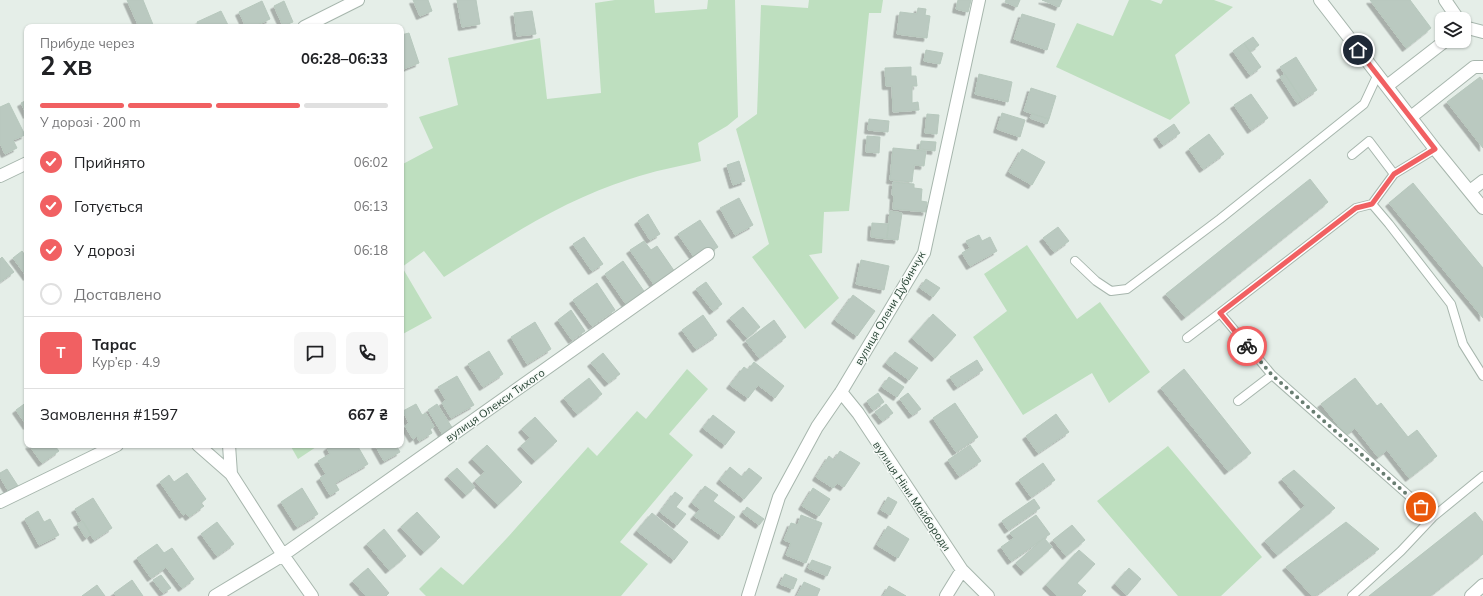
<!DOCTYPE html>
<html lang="uk">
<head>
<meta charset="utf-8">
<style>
	:root { --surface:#fff; --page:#f6f6f6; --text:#202124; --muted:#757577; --line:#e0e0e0; --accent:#f16062 }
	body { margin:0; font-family:Mulish,sans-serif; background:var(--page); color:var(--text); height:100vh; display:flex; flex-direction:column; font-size:15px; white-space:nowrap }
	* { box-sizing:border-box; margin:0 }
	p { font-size:13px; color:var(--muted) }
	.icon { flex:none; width:22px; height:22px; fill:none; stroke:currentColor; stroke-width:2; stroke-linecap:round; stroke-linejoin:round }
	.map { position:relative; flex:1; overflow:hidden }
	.side { position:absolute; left:24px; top:24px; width:380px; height:424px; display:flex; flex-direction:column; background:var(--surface); border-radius:8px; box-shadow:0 1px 3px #0004 }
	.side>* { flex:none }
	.fabs { position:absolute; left:1435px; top:12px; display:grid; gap:8px }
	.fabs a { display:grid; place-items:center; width:36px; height:36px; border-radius:8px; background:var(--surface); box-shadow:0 1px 3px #0004; font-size:20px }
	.pin { position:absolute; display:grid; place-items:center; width:34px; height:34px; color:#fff; margin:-17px; border:2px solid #fff; border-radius:50%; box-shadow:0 1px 4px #0007 }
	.courier { position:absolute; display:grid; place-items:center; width:40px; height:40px; margin:-20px; border:3px solid #f16062; border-radius:50%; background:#fff; color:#222; box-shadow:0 1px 5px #0007 }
	.overview em { font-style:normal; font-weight:700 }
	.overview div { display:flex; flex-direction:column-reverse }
	.overview { display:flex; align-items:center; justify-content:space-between; height:68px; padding:0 16px }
	h1 { font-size:26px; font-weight:700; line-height:30px }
	.bar { display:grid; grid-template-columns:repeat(4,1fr); gap:6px 4px; align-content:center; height:48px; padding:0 16px }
	.bar i { height:5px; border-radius:3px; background:var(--line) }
	.bar .current { background:var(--accent) }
	.bar p { grid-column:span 4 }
	.line { display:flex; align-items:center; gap:10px; padding:0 16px; border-top:1px solid var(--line) }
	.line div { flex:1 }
	.round { display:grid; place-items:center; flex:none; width:42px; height:42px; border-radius:8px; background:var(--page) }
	ol { padding:0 16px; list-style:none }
	li { display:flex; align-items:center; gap:12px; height:44px }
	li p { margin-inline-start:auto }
	li .icon { padding:4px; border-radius:50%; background:var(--accent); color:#fff; stroke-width:4 }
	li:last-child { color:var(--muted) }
	li i { width:22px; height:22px; border:2px solid var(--line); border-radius:50% }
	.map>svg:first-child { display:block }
</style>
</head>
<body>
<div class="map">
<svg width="1483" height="596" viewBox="0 0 1483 596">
	<defs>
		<filter id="shadow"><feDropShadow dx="-3.5" dy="3.5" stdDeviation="0" flood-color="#0004"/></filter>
	</defs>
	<rect width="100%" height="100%" fill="#e5eee8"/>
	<path fill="#bedfbf" d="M615,0H654L655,13L707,9L708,0H735L738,117L727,126L698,143L701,161C677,167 653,171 630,179C563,200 503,240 444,277L424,251L402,267L432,318L401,335V165L433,148L419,117L458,105L448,58L540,38L547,99L601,93L595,3Z
		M809,0H883L881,13H869L849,211L824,212L822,253L809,255L839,298L805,329L752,257L769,244L736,129L757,114L761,5L808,8Z
		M1129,0H1150L1161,4L1163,0H1214L1233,7L1175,55L1190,103L1170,120L1056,67L1077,23L1113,36Z
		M1027,245L1077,319L1100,302L1150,372L1109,403L1092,373L1023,415L973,337L1007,311L984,274Z
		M687,369L708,389L669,434L693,455L620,542L648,564L621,596H426L419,589L441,567L463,585L507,538L588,447L597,456L637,411L646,419Z
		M290,445H319L298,459Z
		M1168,446L1262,557L1221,596H1178L1097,501Z"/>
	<path fill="#bac9c0" stroke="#b7c8bd" filter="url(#shadow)" d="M127,0H143L154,27H139Z
		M413,0H428L432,11L420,16Z
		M457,0H476L480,24L462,27Z
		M958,0H971L968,12L956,9Z
		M1006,0H1020L1017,7L1005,2Z
		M1042,0H1062L1059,7Z
		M1370,0H1410L1431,28L1406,48Z
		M262,1L270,19L253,27H246L239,12Z
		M284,1L293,22L283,26L274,6Z
		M918,8L926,9L925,15L930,16L927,38L897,34L900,12L917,14Z
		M221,11L229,27H199L197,22Z
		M532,11L536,34L517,36L514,13Z
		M1022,14L1055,24L1047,50L1014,39Z
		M409,33L419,63L401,70V35Z
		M1253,37L1259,45L1250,52L1244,43Z
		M1244,43L1261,67L1250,75L1233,51Z
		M926,50L943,53L940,64L924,61Z
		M1296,57L1317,90L1302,100L1280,67Z
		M911,67V76H916L917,86H912V103L918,102L919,110L893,112L892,86H886L885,68Z
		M979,74L1012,82L1008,102L975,94Z
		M1285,74L1302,100L1297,103L1280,77Z
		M1480,77L1483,81V148L1447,102Z
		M1031,88L1056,96L1049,119L1024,111Z
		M1251,94L1268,118L1251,130L1234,105Z
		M27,100V115L21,103Z
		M9,103L25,135L13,140L17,148L5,154L0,143V107Z
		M1002,113L1025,120L1020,137L997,129Z
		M927,114L939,115L937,134L925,133Z
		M1032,114L1049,119L1047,124L1030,118Z
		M869,119L889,121L888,132L868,130Z
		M1174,124L1180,133L1163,145L1157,136Z
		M1209,134L1224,154L1203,169L1189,149Z
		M867,136L880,137L879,153L866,152Z
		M921,141L936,142L935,151L920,149Z
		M893,148L926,151L924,166L914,165L912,182L890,180Z
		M1022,149L1045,162L1032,185L1009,172Z
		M739,161L745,181L733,185L727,165Z
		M1310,179L1328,202L1185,317L1166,294Z
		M893,182L914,184V188L922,189L921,201L927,202L926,212L893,209L894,195H892Z
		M1413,183L1483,268V318L1389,203Z
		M739,198L753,225L735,235L720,208Z
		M890,211L902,213L898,240L887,239Z
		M648,214L660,234L650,240L638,221Z
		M700,220L718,247L697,261L678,234Z
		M872,223L888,224L887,239L871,237Z
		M1058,227L1069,241L1054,252L1043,238Z
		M979,235L982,241L990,237L997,251L970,266L962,253L970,248L966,241Z
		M584,237L603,264L592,271L573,244Z
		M644,241L651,250L657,246L675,272L655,286L630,250Z
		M22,251L27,258V277L13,258Z
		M2,257L14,272L0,282V259Z
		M861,260L889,266L884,290L856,284Z
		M623,261L646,294L628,307L605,274Z
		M926,279L940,288L933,297L920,288Z
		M706,282L722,304L713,311L696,289Z
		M597,283L615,310L592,326L573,300Z
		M853,295L875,311L857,336L835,320Z
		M743,307L760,327L747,338L730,318Z
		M571,310L585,331L572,340L558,320Z
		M933,314L956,335L935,358L912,338Z
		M703,315L717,335L696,349L682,330Z
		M774,320L786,337L759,358L746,341Z
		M535,322L551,349L527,364L511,337Z
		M489,351L503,374L483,387L468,364Z
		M895,352L918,368L909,380L886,363Z
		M603,353L620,374L608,383L591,363Z
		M977,360L983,370L957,387L950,377Z
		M754,362L784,386L775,398L758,385L748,398L730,385L744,367L748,370Z
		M1184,369L1251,453L1228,471L1161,388Z
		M457,376L474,405L451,418L442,403L446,400L438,387Z
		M889,377L904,387L897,397L882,387Z
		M589,378L602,394L577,414L564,398Z
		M1355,378L1377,406L1381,403L1408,437L1417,430L1437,456L1409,478L1387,450L1378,457L1355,428L1346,435L1321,404Z
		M878,393L884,402L873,410L867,401Z
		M908,393L921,409L912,415L900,399Z
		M27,402V426L16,410Z
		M955,403L978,437L956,452L933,418Z
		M416,404L422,415L426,413L434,427L430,429L432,433L419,441L417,436L413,439L405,426L409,423L403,411Z
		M437,404L453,429L443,435L428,410Z
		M886,404L893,413L882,421L875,412Z
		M1056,414L1069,432L1038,453L1026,436Z
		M713,415L735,432L725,445L703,428Z
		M535,417L557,441L535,461L521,446L530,438L522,429Z
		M29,445H54L59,451L42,463Z
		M331,445H357L368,464L335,483L339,490L330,495L320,478L326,474L318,461L330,454L327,448Z
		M375,445H396L400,452L384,461Z
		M487,445L522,482L498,505L475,481L485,472L472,459Z
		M970,445L981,461L959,476L948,460Z
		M840,451L860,463L844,487L837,483L833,488L816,477L829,456L834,460Z
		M1043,463L1055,480L1031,497L1019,480Z
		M730,467L742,477L749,468L762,478L744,499L720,480Z
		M457,468L475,487L466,495L448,476Z
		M7,469L18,486L9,492L0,477V473Z
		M1294,470L1335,508L1277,555L1265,541L1305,506L1282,479Z
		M187,473L206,499L201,503L204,506L189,517L186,513L183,515L160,482L169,475L174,482Z
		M705,486L718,495L713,501L735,517L722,536L694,516L700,509L692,503Z
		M302,488L318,514L297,527L281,502Z
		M813,488L830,499L819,516L802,506Z
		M675,492L683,498L676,507L686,514L677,525L660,512Z
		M888,497L897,502L890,515L881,510Z
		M93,498L112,528L94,540L75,509Z
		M1034,499L1040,508L1008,530L1002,521Z
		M747,507L764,519L759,525L743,513Z
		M38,511L44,522L50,519L59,535L39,545L25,519Z
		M417,512L440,537L424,552L401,527Z
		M1475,512L1483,522V554L1430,596H1369Z
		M652,513L688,542L674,560L637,531Z
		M801,515L822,523L806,563L786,555L791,543L784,540L791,523L798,525Z
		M1036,515L1050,534L1011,561L1001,547L1014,538L1010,533Z
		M83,521L91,534L86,538L77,524Z
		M217,522L234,544L217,556L201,534Z
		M1346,522L1379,549L1315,596H1312L1286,567Z
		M1072,525L1085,540L1066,556L1053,540Z
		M888,526L909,539L898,558L877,545Z
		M384,529L406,556L389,570L367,544Z
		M1044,538L1052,547L1024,572L1016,563Z
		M157,544L164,553L172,548L194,579L182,588L166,567L151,578L137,558Z
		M1079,550L1095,564L1077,583L1086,591L1081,596H1057L1046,585Z
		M812,560L831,567L827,576L808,568Z
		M368,568L389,593L386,596H366L353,581Z
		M1129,568L1141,579L1127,595L1115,584Z
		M785,574L797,579L793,589L780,584Z
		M161,575L171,588L163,593L153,580Z
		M132,580L143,596H116L114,593Z
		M804,582L820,589L817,596H797Z
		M97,585L105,596H82Z
		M889,586L906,596H883Z"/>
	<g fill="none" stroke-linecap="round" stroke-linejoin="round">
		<defs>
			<path id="service" d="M1352,155L1369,141L1394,174
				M1372,204L1394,174L1435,149
				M1075,261L1096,281L1111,291L1127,289L1220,219L1364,104L1378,74
				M1187,338L1220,313
				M1272,375L1220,313L1356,208L1372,204L1389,224L1451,304L1463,344L1483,376
				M1238,401L1272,375L1433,517
				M1352,596L1401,551L1433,517L1483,476"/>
			<path id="minor" d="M1320,0L1435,149L1483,208
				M1445,0L1458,19
				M304,27L358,0
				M1464,27L1483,32
				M1387,86L1445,41
				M1411,117L1474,67H1483
				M0,176L27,163
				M1470,191L1483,181
				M841,392L858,413L962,570L988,596
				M198,445L231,474
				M229,445L231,474L283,555L312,596
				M0,502L117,445
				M215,596L283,555L708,254
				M748,596L779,497L817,427L841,392L924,253L979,0
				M946,596L962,570
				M1471,596L1483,585"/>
		</defs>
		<use href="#service" stroke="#a7b6ad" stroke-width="10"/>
		<use href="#minor" stroke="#a7b6ad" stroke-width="14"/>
		<use href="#service" stroke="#fff" stroke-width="8"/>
		<use href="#minor" stroke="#fff" stroke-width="12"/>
	</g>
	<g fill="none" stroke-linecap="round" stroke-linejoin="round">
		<path stroke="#687d71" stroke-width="4" stroke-dasharray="0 7.2" d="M1247,346L1272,375L1421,507"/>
		<path stroke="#f16062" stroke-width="5" d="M1247,346L1220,313L1356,208L1372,204L1394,174L1435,149L1358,50"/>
	</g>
	<g text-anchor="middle" stroke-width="3" stroke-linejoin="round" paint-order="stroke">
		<g font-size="11" fill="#244031" stroke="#f6faf7">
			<text transform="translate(890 308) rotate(-60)" y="4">вулиця Олени Дубинчук</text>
			<text transform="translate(495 405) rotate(-35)" y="4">вулиця Олекси Тихого</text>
			<text transform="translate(912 496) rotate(56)" y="4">вулиця Ніни Майбороди</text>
		</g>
	</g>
</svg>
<div class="fabs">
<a><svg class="icon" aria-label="layers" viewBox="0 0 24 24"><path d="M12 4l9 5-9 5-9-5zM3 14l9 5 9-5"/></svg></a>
</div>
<div class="pin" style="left:1421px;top:507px;background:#ea580c"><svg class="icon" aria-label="bag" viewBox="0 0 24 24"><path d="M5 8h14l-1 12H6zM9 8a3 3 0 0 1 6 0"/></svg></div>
<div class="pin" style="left:1358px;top:50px;background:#1f2937"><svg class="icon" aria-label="home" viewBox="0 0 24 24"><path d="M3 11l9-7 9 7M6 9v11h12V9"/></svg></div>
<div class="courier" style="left:1247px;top:346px"><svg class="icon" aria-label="bike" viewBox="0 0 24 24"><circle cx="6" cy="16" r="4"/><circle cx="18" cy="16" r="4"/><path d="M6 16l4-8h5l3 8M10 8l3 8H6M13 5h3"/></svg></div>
<section class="side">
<div class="overview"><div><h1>2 хв</h1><p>Прибуде через</p></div><em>06:28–06:33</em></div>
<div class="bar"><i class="current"></i><i class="current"></i><i class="current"></i><i></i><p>У дорозі · 200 m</p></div>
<ol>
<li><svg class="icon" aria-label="check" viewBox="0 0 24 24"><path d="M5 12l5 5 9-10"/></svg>Прийнято<p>06:02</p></li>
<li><svg class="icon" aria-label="check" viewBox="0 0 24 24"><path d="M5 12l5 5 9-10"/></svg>Готується<p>06:13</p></li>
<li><svg class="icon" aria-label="check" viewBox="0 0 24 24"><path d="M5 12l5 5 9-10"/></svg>У дорозі<p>06:18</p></li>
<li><i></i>Доставлено</li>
</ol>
<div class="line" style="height:72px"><b class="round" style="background:var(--accent);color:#fff">Т</b><div><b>Тарас</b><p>Кур’єр · 4.9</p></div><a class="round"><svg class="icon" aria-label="chat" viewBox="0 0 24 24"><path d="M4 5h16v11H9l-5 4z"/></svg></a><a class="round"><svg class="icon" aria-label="phone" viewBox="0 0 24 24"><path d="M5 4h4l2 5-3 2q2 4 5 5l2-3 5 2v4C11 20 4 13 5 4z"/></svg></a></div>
<div class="line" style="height:52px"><div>Замовлення #1597</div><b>667 ₴</b></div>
</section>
</div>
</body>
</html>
